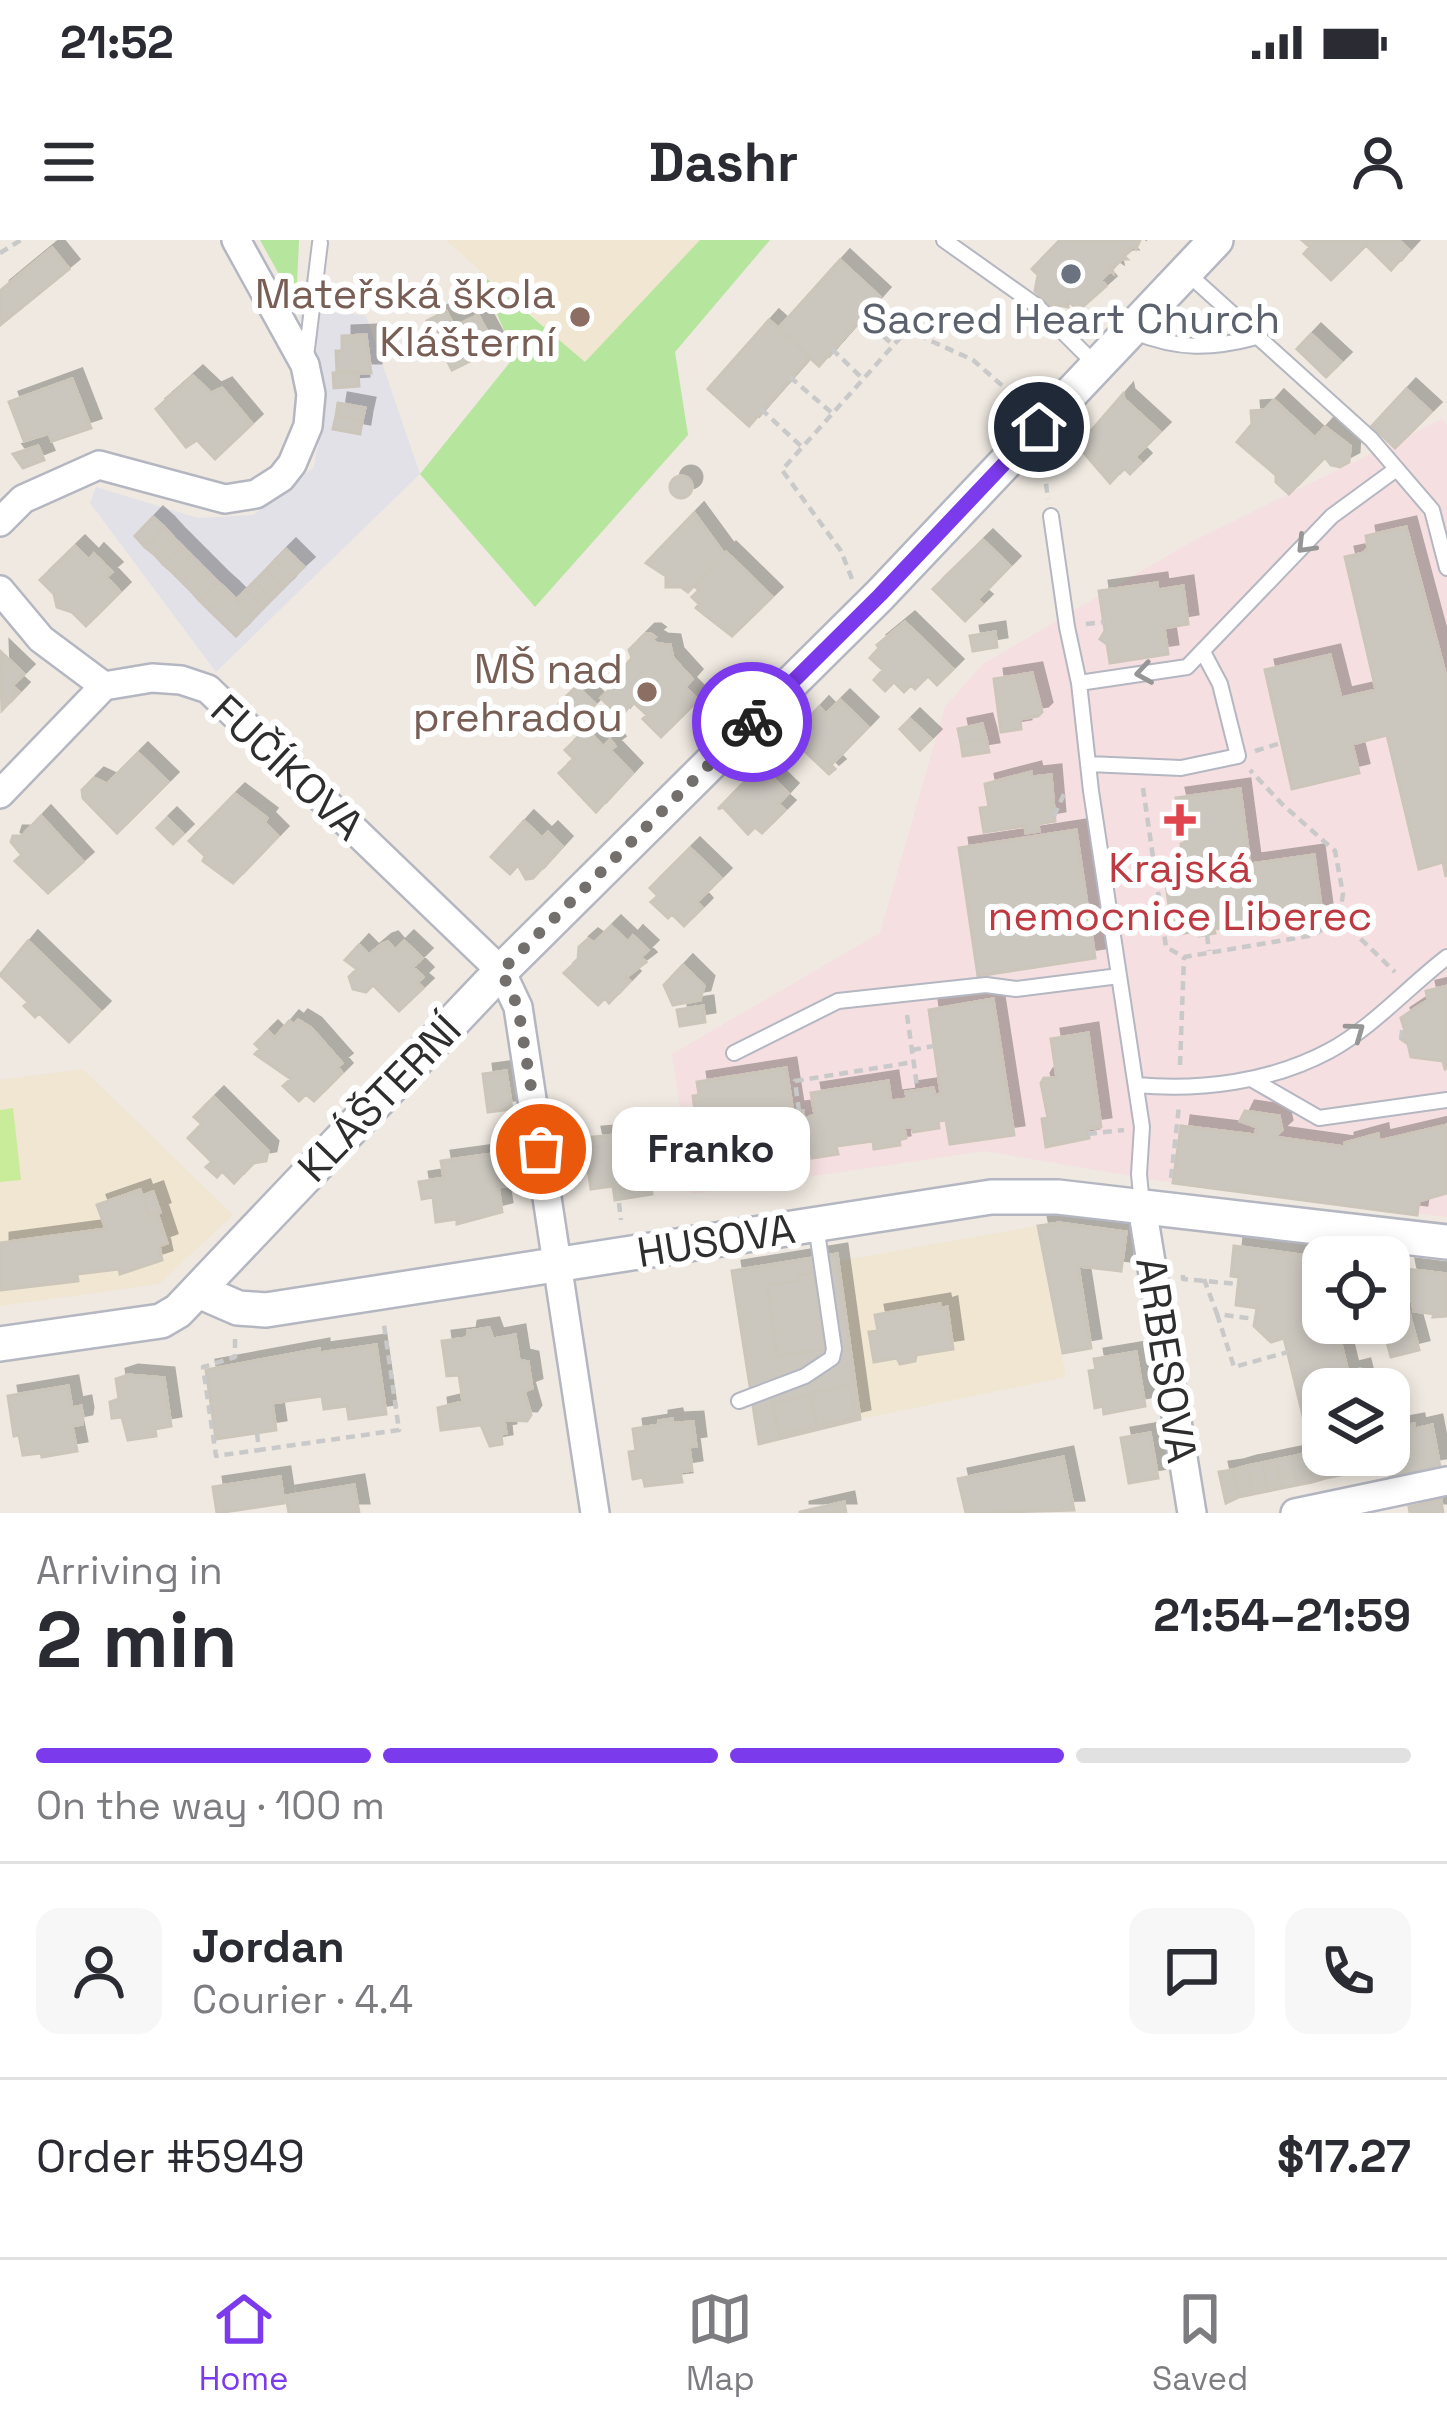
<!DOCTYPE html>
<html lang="en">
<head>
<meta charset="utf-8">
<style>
	:root { --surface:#fff; --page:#f7f7f7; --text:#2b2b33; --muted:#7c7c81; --line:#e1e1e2; --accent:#7c3aed }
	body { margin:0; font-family:"Space Grotesk",sans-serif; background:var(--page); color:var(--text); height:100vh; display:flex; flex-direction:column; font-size:45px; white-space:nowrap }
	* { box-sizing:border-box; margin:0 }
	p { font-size:39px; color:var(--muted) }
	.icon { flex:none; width:66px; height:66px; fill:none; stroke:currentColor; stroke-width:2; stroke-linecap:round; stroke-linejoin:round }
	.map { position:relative; height:1273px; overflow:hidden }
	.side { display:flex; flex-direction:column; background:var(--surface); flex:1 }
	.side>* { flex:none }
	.buttons { position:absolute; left:1302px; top:996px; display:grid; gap:24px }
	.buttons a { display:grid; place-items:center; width:108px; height:108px; border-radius:24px; background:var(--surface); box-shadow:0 6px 18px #0003; font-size:60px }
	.pin { position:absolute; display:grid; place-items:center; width:102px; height:102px; color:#fff; margin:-51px; border:6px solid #fff; border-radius:50%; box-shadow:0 3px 12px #0007 }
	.courier { position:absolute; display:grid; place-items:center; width:120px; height:120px; margin:-60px; border:9px solid #7c3aed; border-radius:50%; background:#fff; color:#222; box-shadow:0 3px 15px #0007 }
	.bubble { position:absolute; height:84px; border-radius:24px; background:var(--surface); box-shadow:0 6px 18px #0003; font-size:39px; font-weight:600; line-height:84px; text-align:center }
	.summary em { font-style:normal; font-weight:600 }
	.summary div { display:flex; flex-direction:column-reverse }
	.summary { display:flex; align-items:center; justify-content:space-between; height:204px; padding:0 36px }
	h1 { font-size:78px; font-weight:600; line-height:90px }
	.bar { display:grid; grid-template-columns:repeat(4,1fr); gap:18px 12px; align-content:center; height:144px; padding:0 36px }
	.bar i { height:15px; border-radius:9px; background:var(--line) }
	.bar .on { background:var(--accent) }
	.bar p { grid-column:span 4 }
	.line { display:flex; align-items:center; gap:30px; padding:0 36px; border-top:3px solid var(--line) }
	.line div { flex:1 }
	.round { display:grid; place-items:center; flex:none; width:126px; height:126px; border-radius:24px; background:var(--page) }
	.status { display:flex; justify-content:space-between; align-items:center; height:84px; padding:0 60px; background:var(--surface); direction:ltr }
	.status svg { height:33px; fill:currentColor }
	header { display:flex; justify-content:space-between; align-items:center; height:156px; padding:0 36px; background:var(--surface); font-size:54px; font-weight:600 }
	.tab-bar { display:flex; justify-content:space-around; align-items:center; height:168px; border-top:3px solid var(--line); background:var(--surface); font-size:33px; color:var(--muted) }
	.tab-bar a { display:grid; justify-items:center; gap:6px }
	.tab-bar .on { color:var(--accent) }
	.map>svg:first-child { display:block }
</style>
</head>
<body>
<div class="status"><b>21:52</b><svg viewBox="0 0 49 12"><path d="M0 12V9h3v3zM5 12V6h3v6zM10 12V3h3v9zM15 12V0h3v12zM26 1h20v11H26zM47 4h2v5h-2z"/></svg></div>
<header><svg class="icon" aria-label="menu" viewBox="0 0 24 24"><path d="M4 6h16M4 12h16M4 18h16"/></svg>Dashr<svg class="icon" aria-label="person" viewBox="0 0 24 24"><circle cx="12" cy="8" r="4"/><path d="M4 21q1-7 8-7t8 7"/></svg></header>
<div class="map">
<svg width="1447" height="1273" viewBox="0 0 1447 1273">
	<defs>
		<filter id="shadow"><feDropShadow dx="10" dy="-10" stdDeviation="0" flood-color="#0004"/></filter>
	</defs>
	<rect width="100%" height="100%" fill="#efe9e1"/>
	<path fill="#e3e1e8" d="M296,65L366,76L420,234L216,432L90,263L96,247L198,278L253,275L314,227L326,158Z"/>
	<path fill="#f0e6d1" d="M446,0H700L585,123Z
		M83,829L233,975L159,1044L0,1066V840Z
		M1036,986L1066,1137L860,1179L839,1021Z"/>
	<path fill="#f5dfe0" d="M1442,179L1447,185V977L1167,942L984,911L693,954L672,814L880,693L945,467L983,424L1191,302Z"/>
	<path fill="#b6e59e" d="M260,0H299L296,65Z
		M700,0H770L675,112L688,195L535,367L420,234L515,116L479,32L585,122Z"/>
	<path fill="#c9ec9a" d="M13,868L21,940L0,942V870Z"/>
	<path fill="#cbc7bf" stroke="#cbc5ba" stroke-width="3" filter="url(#shadow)" d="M1060,0H1140L1136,9L1133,6L1124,16L1127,19H1122L1112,28L1113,33L1110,31L1101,40L1106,46L1080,69L1079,65L1077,68L1068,61V67L1052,64L1051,67L1035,51L1038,35L1032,29Z
		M1302,0H1371L1331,40L1304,14L1310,7Z
		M1371,0H1398L1409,10L1391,30L1366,5Z
		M52,8L69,29L0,85V51Z
		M840,20L880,57L819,126L778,89Z
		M446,71L454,87L478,75L496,108L452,130L427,81Z
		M769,80L810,117L749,186L708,149Z
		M1311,94L1341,122L1326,137L1297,109Z
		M366,95L371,133H337L336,111H342V96Z
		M358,132L359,146L334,148L333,133Z
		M193,136L211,153L222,148L252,184L215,219L197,200L186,207L156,169Z
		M72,139L91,188L52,201L49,193L24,201L9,162Z
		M1406,149L1431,172L1395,208L1372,186Z
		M1123,154L1124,159L1160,192L1135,217L1141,223L1130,234L1124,228L1110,243L1078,206Z
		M1274,160L1315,198L1325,187L1350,206L1349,222L1340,227L1331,225L1325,217L1289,254L1276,242V235L1237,202L1252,184L1251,171L1265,170Z
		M338,163L365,168L362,181L336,176Z
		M336,176L362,181L360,194L333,189Z
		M38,206L44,220L23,228L13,214Z
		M670 247a11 11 0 1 1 22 0a11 11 0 1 1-22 0Z
		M694,273L724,314L688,352L681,347H666V336L646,323Z
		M153,277L164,287L145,307L135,296Z
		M164,287L173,297L155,315L145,307Z
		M1406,287L1447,440L1446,637L1443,622L1419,629L1387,495L1352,504L1359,533L1292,549L1265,430L1330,415L1341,458L1376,450L1345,317L1364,313L1368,308L1366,296Z
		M173,297L182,306L163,324L155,315Z
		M983,300L1010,326L977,360L982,364L965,381L933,349Z
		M75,306L89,320L94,314L112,332L106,337L120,352L86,386L72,372L57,367L54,354L40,340Z
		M182,306L191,315L173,333L163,324Z
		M286,309L304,327L293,337L275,320Z
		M726,312L772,357L732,396L696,368L699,364L692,357L699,350L693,345Z
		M191,315L200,324L182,342L173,333Z
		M275,320L293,337L283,348L265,331Z
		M200,324L209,333L191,351L182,342Z
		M265,331L283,348L272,359L255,341Z
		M209,333L218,342L200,361L191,351Z
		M255,341L272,359L263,368L246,350Z
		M218,342L228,351L209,370L200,361Z
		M1157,343L1158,350L1183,346L1188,384L1164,388L1168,414L1110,423L1107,404L1100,399L1105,391L1099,351Z
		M246,350L263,368L254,377L236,360Z
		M228,351L254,377L236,396L209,370Z
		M905,382L953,429L937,445L928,436L915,449L911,445L904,452L894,442L885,451L874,440L883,430L870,418L879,408L877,405Z
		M995,392L997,407L973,411L970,396Z
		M645,394H651L655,397L651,400L658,404L670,405L673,418L692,439L685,447L698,460L661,497L643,479L647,475L633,462L620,477L601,458L625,434V426L632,418L629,410Z
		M0,411L24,434L12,446L19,452L2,470Z
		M1032,433L1042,472L1038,476L1020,479L1021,489L1001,492L994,439Z
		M577,446L595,464L576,483L557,466Z
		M840,460L868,487L831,525L835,529L829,534L797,504L812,488L805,482L819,467L826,474Z
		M910,479L931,499L920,510L900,489Z
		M982,484L986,498L961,503L958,489Z
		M587,489L603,507L610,500L615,506L610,510L632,533L596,572L559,533L574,519L565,510Z
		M986,498L989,512L963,516L961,503Z
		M138,513L168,542L117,593L83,558L82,550L94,538L107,544Z
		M760,526L788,553L778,564L785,570L762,593L755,587L748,594L723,567L718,569Z
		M1031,532L1032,537L1051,535L1055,581L1038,584L1039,591L1026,593L1025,586L984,592L980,568L989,567L985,544Z
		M1240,549L1250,624L1314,615L1322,673L1214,689L1215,693L1199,696L1198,691L1173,695L1165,636L1191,632L1188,619L1183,620L1181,604L1186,602L1176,558Z
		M235,554L267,578L264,582L278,596L233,643L203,621L205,616L189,601Z
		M41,576L83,622L48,653L15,621L22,615L11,602L13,596H22Z
		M167,578L183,594L173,604L157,588Z
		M524,581L542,598L548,592L562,606L533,638L526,639L518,625L510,634L491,617Z
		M1076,590L1095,718L978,736L959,608Z
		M690,608L721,638L697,662L702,668L684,686L672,674L668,678L651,662L658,656L650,648Z
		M611,686L628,702L633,696L648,710L641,717L646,722L626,737L630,741L609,763L605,758L598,765L564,733L578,720L579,707L588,699L594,703Z
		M28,701L100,771L69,802L39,773L35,777L24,766L28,762L0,735Z
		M404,701L422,718L413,727L423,737L417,743L423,748L399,771L373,745L366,752L353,749L349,737L357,729L345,720L359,705L369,715L382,704L388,702L395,710Z
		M683,725L704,746L700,760L673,765L664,745Z
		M1447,746V828L1445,829L1443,821L1411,817L1408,804L1401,799L1405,791L1401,778L1428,760L1426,751Z
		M993,759L1014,895L950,904L946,880L938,881L939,888L913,892L912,886L904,888L906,898L899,900L900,905L874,909L873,901L836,906L838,914L812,918L808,889L795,891L799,912L710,925L708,912L701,913L693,856L699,855L697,842L786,828L793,872L803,871L804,879L815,875L811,853L888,841L891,861L907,859L906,852L933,848L935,855L941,854L929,770Z
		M703,766L705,782L680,786L677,770Z
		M298,780L311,788L342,823L337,827L342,833L314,861L306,854L299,861L283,846L291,839L255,814L260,809L255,804L268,791L275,798L289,781L294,785Z
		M1088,793L1101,887L1087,889L1089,898L1046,907L1042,879L1048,878L1041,843L1044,838H1057L1051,799Z
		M506,831L512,869L488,872L483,834Z
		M214,857L268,911L266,921L253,923L234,943L222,931L217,937L206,927L212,922L188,898L202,884L194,877Z
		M1245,871L1279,876L1282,890L1274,897L1345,907V903L1378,894L1379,901L1447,885V953L1419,961L1417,975L1173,943L1181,886L1255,895L1257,887L1240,881Z
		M661,885L666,941L650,944L652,954L615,960L613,946L591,949L585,908L594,906L592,897L615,895L616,889L629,887L630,892Z
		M500,913L506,946L498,947L502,972L457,984V979L436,982L433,957L422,959L419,942L444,938L441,921Z
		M140,950L149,976L157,973L167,1003L159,1006L162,1020L120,1034L119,1029L77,1034L78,1041L0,1050V1003L106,989L97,965Z
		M153,952L160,972L149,976L142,956Z
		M1059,983L1126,992L1121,1031L1078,1026L1091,1108L1063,1113L1038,986Z
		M1234,1006L1323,1018V1083H1336L1352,1149H1323V1189L1307,1192L1284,1098L1271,1102L1254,1086L1257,1068L1236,1065L1239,1037L1231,1036Z
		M837,1014L860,1179L759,1204L732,1031Z
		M1406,1029L1447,1034V1076L1433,1077L1434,1074L1414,1071Z
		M814,1033L825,1109L777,1116L767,1045L799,1041L798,1035Z
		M1404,1053L1408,1067L1389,1071V1056Z
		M940,1064L941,1069L947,1067L953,1109L916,1115L915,1121L900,1124L897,1118L874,1122L869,1092L878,1091L875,1075Z
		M1408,1067L1411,1081L1384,1088L1383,1083H1389V1071Z
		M1411,1081L1415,1095L1387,1102L1384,1088Z
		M489,1088L493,1099L515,1095L519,1120L528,1122L532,1148L524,1151L531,1175L527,1181L504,1180L506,1193L501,1194L502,1204L490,1206L481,1185L441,1190L438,1168L463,1162L459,1135L447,1136L442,1101L467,1098L468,1091Z
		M1415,1095L1419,1110L1391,1117L1387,1102Z
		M376,1105L386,1174L349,1179L347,1166L324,1169L322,1156L272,1163L276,1190L216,1199L206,1130L319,1109V1113Z
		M1136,1112L1145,1166L1104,1174L1103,1166L1095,1168L1089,1131L1096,1130L1094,1119Z
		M1360,1129L1365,1149H1352L1348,1132Z
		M128,1135L164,1138L171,1186L155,1189L156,1196L128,1200L122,1177L112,1178L110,1162L119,1159L116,1139Z
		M849,1145L856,1178L817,1186L810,1153Z
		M68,1146L72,1168L81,1166L83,1177L82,1184L72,1186L77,1211L42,1217L41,1213L23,1215L19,1195L14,1196L8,1156Z
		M810,1155L817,1186L779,1195L772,1163Z
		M672,1179L673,1183L693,1182L696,1206L689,1207L692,1230L680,1232L682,1242L645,1246L643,1237L633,1239L629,1212L636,1211L633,1189L659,1185V1181Z
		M1414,1184L1415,1189L1432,1185L1440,1227L1390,1237L1385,1215H1389V1194L1399,1192L1398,1187Z
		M1150,1193L1158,1238L1129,1243L1121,1198Z
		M1320,1210L1326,1238L1312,1242L1306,1213Z
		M1320,1210H1323V1215H1336L1340,1235L1326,1238Z
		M1306,1213L1312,1242L1297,1245L1291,1217Z
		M1336,1215H1351L1355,1232L1340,1235Z
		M1351,1215H1368L1371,1228L1355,1232Z
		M1063,1217L1074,1270L966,1273L958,1239Z
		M1291,1217L1297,1245L1282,1248L1276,1220Z
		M1276,1220L1282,1248L1268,1251L1262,1223Z
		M1262,1223L1268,1251L1253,1254L1247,1226Z
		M1247,1226L1253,1254L1239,1257L1233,1230Z
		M1233,1230L1239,1257L1226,1263L1219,1232Z
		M280,1237L284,1263L217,1273L213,1247Z
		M354,1245L359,1273H289L286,1256Z
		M1441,1260L1443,1273H1410L1409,1267Z
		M844,1262L846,1273H800V1272Z"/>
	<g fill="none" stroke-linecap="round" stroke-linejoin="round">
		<defs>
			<path id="service" d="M944,0L1037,66L1096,125
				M1186,32L1371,199L1432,270L1447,328
				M1134,92C1179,110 1211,109 1257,97
				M306,117L320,3
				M1051,276L1067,387L1079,443L1091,551L1142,887L1139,934L1142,966
				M1079,443L1187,427L1332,276L1395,230
				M1088,524L1181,528L1238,516L1220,444L1203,412
				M734,813L838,761L986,745L1016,749L1119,736
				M1251,839L1319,878L1447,860
				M1136,845C1200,851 1271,842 1329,811C1373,787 1408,747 1447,717
				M739,1161L805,1136L832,1118L834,1109L816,985"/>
			<path id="minor" d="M0,282L23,259L99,225L225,259L256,254L281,238L292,224L308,186L311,154L305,125L236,0
				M0,350L41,399L104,446
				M0,554L104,446L152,438L181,440L208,449L501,731L518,767L595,1273
				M1142,967L1192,1273
				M1295,1273L1447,1241"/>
			<path id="tertiary" d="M199,1051L238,1068L266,1070L991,957H1058L1447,1002
				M0,1104L161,1081L178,1071L501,731L880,355L1216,0"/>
		</defs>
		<use href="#service" stroke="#b4b7c1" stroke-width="18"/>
		<use href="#minor" stroke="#b4b7c1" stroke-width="32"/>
		<use href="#tertiary" stroke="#b4b7c1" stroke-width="38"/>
		<path stroke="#c9c9c9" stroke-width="4.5" stroke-dasharray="9 6" stroke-linecap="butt" d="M0,13L21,0
			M861,76L893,105
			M832,109L863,139
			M790,137L832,173
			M761,169L802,207
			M1044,229L1048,259
			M852,339L841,311L782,230L907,90L973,120L1022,163
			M1086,384L1104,382
			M1255,511L1281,503
			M1143,548L1166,707L1184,717L1314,695L1339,678L1343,654L1335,611L1282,564L1250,530
			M1054,576L1064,554H1070
			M1339,678L1395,732
			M1207,695L1209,711
			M907,775L917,846
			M1401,799L1403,784
			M912,810L934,806
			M1180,825L1184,717
			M799,871L795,841L914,822
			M1088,894L1124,890
			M1171,938L1179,866
			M619,963L621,980
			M1183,1035V1039L1238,1044
			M1204,1039L1217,1074L1255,1079
			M1217,1074L1234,1127L1288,1112
			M235,1099V1117L203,1127L216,1216L259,1210
			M257,1193L259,1210L399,1190L384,1085"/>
		<use href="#service" stroke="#fff" stroke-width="14"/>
		<use href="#minor" stroke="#fff" stroke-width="27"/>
		<use href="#tertiary" stroke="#fff" stroke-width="33"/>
	</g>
	<defs><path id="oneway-chevron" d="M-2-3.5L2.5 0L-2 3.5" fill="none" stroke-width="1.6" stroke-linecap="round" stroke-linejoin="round" transform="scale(3)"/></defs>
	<g stroke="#969696">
		<use href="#oneway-chevron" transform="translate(1305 305) rotate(134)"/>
		<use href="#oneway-chevron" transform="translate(1144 433) rotate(171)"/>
		<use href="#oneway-chevron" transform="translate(1356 791) rotate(-36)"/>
	</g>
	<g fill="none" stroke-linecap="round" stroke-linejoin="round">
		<path stroke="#726f6d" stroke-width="12" stroke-dasharray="0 21.6" d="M541,909L518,767L501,731L752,482"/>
		<path stroke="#7c3aed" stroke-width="15" d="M752,482L880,355L1039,187"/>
	</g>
	<circle fill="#6b7280" stroke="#fff" stroke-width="4.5" cx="1071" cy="34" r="12"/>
	<g fill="#8d6e63" stroke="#fff" stroke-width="4.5">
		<circle cx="580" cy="77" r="12"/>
		<circle cx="647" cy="452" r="12"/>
	</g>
	<path fill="#e0444e" stroke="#fff" stroke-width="4.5" d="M1174 562h12v12h12v12h-12v12h-12v-12h-12v-12h12z"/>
	<g text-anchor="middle" stroke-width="12" stroke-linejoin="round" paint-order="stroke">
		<g font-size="42" fill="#785e54" stroke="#fff" text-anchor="end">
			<text x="556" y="68">Mateřská škola<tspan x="556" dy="48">Klášterní</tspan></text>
			<text x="623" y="443">MŠ nad<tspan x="623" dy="48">prehradou</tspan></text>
		</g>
		<g font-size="42" fill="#5b616d" stroke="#fff">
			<text x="1071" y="93">Sacred Heart Church</text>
		</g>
		<g font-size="42" fill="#2e2e2e" stroke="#fff">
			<text transform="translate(288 527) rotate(43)" y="15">FUČÍKOVA</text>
			<text transform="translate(379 858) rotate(-46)" y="15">KLÁŠTERNÍ</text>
			<text transform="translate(716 1000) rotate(-9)" y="15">HUSOVA</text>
			<text transform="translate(1167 1120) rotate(81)" y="15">ARBESOVA</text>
		</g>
		<g font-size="42" fill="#be3a42" stroke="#fff">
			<text x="1180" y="642">Krajská<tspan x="1180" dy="48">nemocnice Liberec</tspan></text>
		</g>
	</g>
</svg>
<div class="buttons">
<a><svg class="icon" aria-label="locate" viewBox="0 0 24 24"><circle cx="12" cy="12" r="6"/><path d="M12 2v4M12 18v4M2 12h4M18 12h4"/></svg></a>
<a><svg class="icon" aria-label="layers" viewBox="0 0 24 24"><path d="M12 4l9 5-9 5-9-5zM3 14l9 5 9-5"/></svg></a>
</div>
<div class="pin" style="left:541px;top:909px;background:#ea580c"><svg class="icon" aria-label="bag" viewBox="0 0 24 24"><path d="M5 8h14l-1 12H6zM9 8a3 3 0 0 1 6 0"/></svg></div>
<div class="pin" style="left:1039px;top:187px;background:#1f2937"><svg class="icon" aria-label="home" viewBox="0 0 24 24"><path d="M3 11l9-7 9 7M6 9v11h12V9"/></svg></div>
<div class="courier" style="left:752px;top:482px"><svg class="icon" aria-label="bike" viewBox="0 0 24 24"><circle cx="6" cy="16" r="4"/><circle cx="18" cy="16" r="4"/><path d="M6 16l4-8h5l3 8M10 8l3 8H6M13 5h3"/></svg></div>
<div class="bubble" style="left:612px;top:867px;width:198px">Franko</div>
</div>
<section class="side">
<div class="summary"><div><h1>2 min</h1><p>Arriving in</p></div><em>21:54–21:59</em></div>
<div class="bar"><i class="on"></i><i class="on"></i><i class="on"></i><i></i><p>On the way · 100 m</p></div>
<div class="line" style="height:216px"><a class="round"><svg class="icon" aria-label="person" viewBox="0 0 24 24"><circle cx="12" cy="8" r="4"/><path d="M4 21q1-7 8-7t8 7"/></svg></a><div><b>Jordan</b><p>Courier · 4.4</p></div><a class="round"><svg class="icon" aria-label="chat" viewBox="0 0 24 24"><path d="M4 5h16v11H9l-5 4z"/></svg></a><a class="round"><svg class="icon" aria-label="phone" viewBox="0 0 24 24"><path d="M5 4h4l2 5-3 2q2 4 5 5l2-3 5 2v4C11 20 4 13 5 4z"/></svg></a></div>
<div class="line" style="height:156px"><div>Order #5949</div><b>$17.27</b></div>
</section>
<nav class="tab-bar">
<a class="on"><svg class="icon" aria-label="home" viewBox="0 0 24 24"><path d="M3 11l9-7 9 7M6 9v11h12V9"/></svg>Home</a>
<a><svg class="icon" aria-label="map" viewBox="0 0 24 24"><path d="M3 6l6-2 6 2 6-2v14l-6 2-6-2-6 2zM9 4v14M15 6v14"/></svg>Map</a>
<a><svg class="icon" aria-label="saved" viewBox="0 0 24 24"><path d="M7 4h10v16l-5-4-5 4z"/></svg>Saved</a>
</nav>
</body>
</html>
